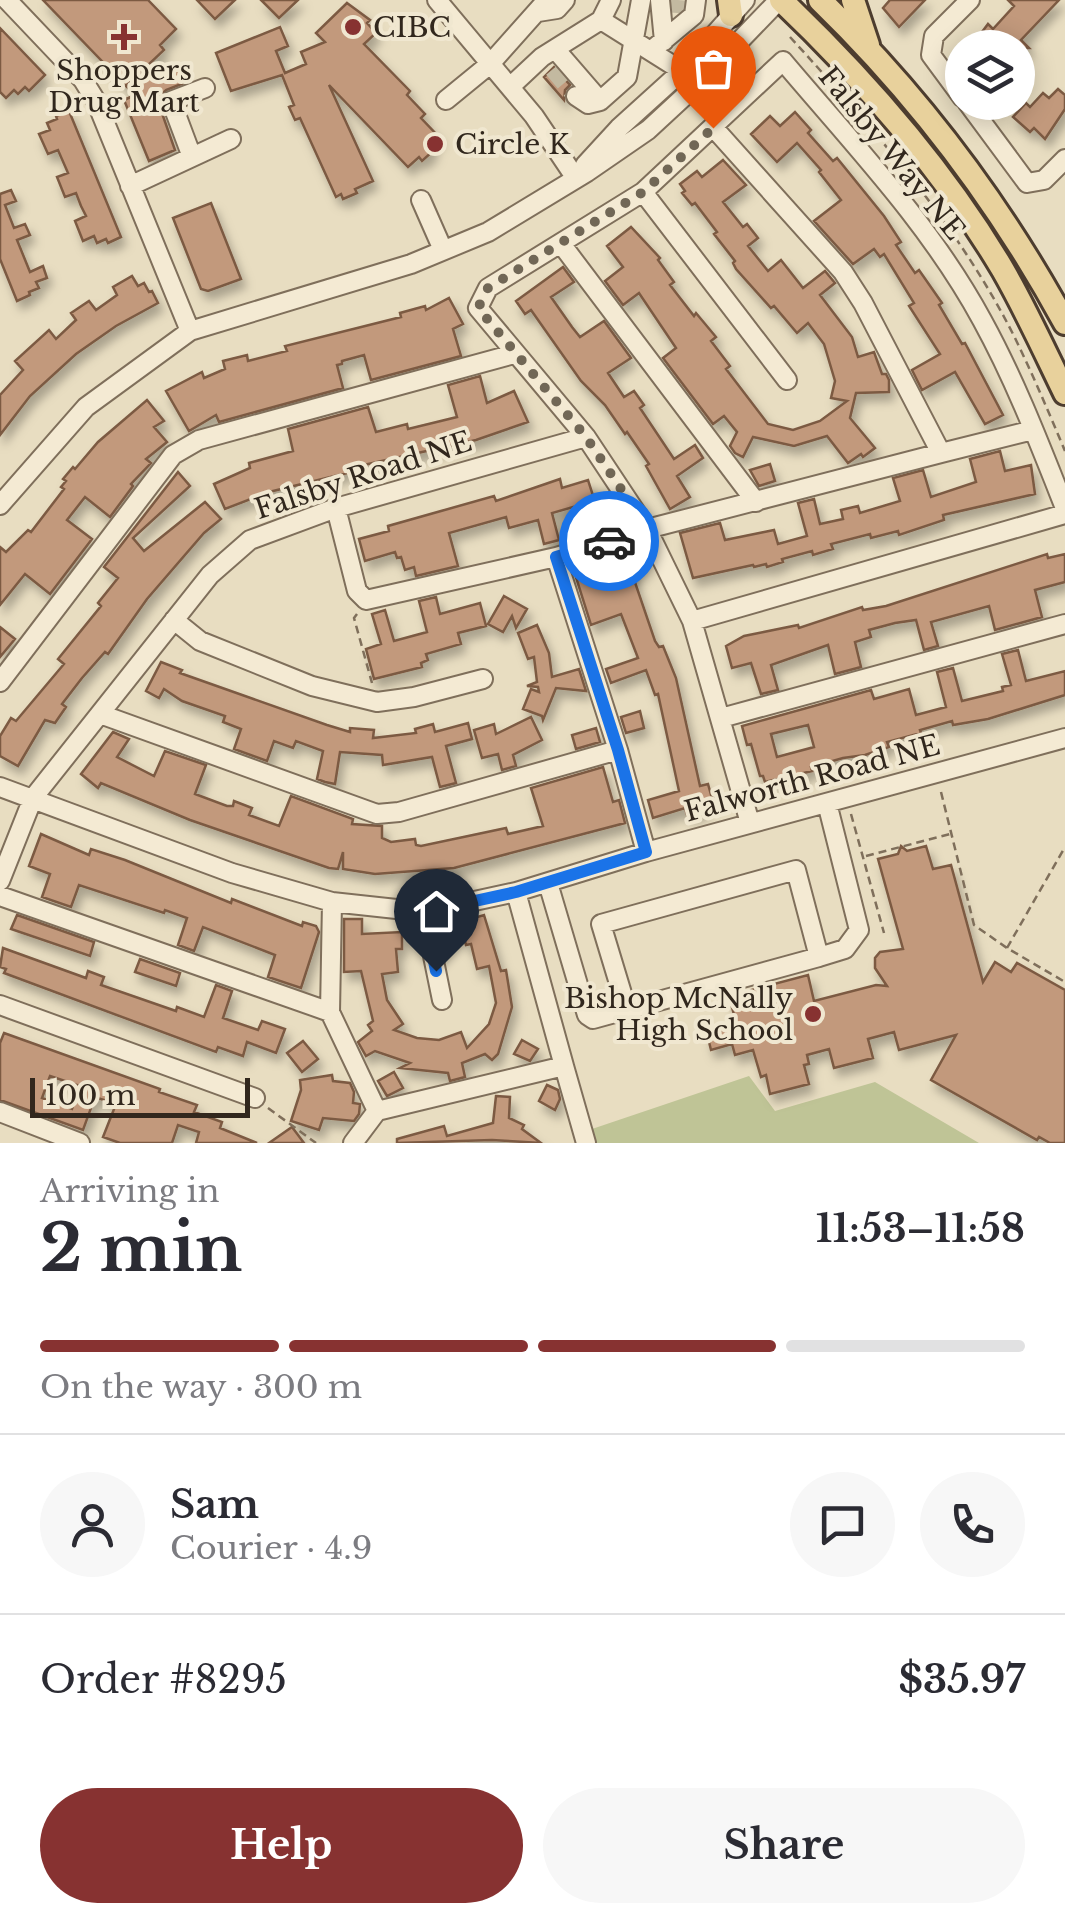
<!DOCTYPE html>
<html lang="en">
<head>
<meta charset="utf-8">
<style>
	:root { --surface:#fff; --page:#f7f7f7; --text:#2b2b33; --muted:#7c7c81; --line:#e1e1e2; --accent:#873231 }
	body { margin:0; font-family:"Libre Baskerville",serif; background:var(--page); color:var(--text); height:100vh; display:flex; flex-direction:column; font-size:38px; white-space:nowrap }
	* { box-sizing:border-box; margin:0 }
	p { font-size:32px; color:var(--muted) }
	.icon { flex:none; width:55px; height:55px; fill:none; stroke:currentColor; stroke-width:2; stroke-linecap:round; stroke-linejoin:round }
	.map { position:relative; height:1143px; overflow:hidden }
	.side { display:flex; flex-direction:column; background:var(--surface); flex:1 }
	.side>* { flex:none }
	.fabs { position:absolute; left:945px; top:30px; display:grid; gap:20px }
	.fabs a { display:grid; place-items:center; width:90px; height:90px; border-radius:50%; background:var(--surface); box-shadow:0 5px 25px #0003; font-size:50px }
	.scale { position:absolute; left:30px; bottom:25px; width:220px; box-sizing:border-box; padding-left:10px; border:5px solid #31271d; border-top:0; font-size:28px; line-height:35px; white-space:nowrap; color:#31271d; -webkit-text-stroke:8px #f0e7d0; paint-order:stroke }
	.pin { position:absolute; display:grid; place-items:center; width:85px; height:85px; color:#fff; margin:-102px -42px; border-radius:50% 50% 50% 0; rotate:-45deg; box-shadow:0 0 10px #0007 }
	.pin .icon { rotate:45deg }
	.courier { position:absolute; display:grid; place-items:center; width:100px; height:100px; margin:-50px; border:8px solid #1a73e8; border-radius:50%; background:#fff; color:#222; box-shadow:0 2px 12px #0007 }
	.headline em { font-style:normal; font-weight:700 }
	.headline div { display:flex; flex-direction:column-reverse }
	.headline { display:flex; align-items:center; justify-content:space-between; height:170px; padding:0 40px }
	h1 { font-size:65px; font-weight:700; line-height:75px }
	.bar { display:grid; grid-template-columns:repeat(4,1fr); gap:15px 10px; align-content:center; height:120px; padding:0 40px }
	.bar i { height:12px; border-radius:8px; background:var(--line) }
	.bar .active { background:var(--accent) }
	.bar p { grid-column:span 4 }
	.line { display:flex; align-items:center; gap:25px; padding:0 40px; border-top:2px solid var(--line) }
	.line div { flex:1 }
	.round { display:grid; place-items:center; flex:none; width:105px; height:105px; border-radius:52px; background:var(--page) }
	.cta { display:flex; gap:20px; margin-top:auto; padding:20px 40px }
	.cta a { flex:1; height:115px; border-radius:60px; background:var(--accent); color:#fff; font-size:40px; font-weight:700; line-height:115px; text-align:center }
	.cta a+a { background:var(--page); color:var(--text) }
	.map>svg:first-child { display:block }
</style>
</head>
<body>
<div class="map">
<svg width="1065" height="1143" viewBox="0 0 1065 1143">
	<defs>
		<filter id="shadow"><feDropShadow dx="4.5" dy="8" stdDeviation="5" flood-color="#0004"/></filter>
	</defs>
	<rect width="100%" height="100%" fill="#e8ddc1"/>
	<path fill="#bfc496" d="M749,1076L775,1111L875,1082L979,1143H596L592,1129Z"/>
	<path fill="#c2997b" stroke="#7c5a43" stroke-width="2.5" fill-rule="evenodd" filter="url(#shadow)" d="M43,0H148L176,29L160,45L164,50L126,86Z
		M197,0H235L215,19Z
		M261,0H298L279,18Z
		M890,0H925L899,27L883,8Z
		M1008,0H1059L1021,40L1029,48H970L988,24L993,29L1014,6Z
		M347,3L370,20L367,23L376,33L364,44L410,91L407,95L425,114L421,118L439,137L429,147L433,151L422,161L419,157L408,167L329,85L373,181L355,189L357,193L343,199L341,194L336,197L300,118L295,120L289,107L294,105L282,75L231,91L216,53L280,27L288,46L276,51L285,73L306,64L301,52L325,42L316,33Z
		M0,28L45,75L29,91L25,87L18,94L14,90L6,98L0,92Z
		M177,66L184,83L166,90L157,99L175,150L149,161L124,100L135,95L126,86Z
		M554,67L570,85L565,90L564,100L544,77Z
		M1058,89L1065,95V109L1045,139L1034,128L1030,132L1013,117L1026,103L1030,107L1043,93L1049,98Z
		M69,111L121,237L108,243L106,239L97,243L94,236L83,241L75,221L86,216L81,206L76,193L65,197L57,177L68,173L58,150L48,154L39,134L50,130L47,123L57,119L56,116Z
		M795,112L811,130L808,133L833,161L837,158L884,216L901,242L896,245L915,273L919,270L942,303L939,305L962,344L965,343L1003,415L985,424L955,372L922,390L912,370L940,354L909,306L914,303L884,254L880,257L874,249L853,264L814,221L841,200L819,172L821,170L797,143L777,162L751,134L770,116L780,126Z
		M723,160L746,185L723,202L743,227L747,224L758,238L748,246L768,271L781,260L803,288L825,271L835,283L820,295L852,337L858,357L874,352L882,374H886L889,380V392L856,393L850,418L875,448L863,457L861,454L848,463L827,436L794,446L753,437L743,457L735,453L730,446L737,432L724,416L713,424L663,358L676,348L639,293L623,305L605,281L623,267L607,246L631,227L660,258L658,260L674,282L670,285L694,316L696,313L716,337L711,341L730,366L726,369L768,424L793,430L820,421L847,401L831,398L835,381L824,344L808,323L797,333L774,306L771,308L736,269L733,263L735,261L714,234L717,232L695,203L692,205L682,193L685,191L680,184L697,171L702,177Z
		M11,190L16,201L5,205L14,228L25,224L30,235L17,240L30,272L43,266L47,278L36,282L39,288L29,292L30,295L17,301L0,259V194Z
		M211,203L241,279L208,291L201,289L173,218Z
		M563,267L574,282L551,297L572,327L580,337L604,321L631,358L608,373L624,397L634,391L644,405L640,408L674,459L695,445L703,458L677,476L690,497L670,509L646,466L649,464L627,432L625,434L605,405L581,381L531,310L525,314L516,301Z
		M132,276L138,286L144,283L149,292L152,291L158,303L116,326L76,354L30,396L0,435V395L23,370L15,361L49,330L56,339L76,320L71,313L89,301L96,310L117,295L113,287Z
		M449,298L463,324L453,329L461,356L371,380L364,355L342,361V364L337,365L343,388L219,422L216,415L189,431L166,391L202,372L204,378L225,369L223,361L247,355L248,361L287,351L285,346L401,317L400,313L425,306L426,310Z
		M480,376L487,403L514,391L528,422L476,440L346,469L347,473L269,492L225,509L214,484L250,468L249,463L293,451L288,429L368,407L376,432L407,424L408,429L457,417L448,385Z
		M147,400L164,421L154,427L167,442L146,459L151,463L131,484L133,486L110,517L85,497L67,520L92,539L50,594L25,574L0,605V547L6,552L28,530L31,532L64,489L61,487L66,481L63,479L73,467L75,469L98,442Z
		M1000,451L1005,471L1031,465L1035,494L943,515L944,520L899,535L898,531L871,538L870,534L831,544L833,549L813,555L812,551L782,559L783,562L767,567L766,564L754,567L753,565L693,578L680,533L720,523L725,540L774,530L778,544L807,536L798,503L814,499L820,524L843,519L841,510L858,506L860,513L900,501L893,478L923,470L931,497L976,482L970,459Z
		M770,464L775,481L759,486L750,470Z
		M178,472L190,486L133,538L144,551L205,502L221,519L204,533L147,599L108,654L105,652L82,678L62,704L66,707L55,723L45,720L18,766L0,756V736L11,718L16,721L64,664L58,659L101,606L98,603L118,578L104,567Z
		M560,479L562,488L588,480L597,508L576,514L573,507L552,513L559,540L544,544L538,520L509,528L506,517L449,533L458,566L416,576L414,567L405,570L401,557L397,558L395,552L365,561L359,539L389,531L388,526L494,496L496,501Z
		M625,553L655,641L659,647L663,646L676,678L700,786L708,784L713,802L702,805L704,810L687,815L685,808L653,818L648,800L679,791L658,694L655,695L646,670L611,683L606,669L638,658L621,614L591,625L574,571L598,562L597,558L610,554L612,558Z
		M1047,554L1048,558L1065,554V582L1035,590L1042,617L995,630L989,606L931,622L938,646L924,650L916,620L895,623L869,630L871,637L855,642L861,667L835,674L828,645L771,665L778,690L761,694L751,663L732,668L726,646L744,636L798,625L799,628L862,607L863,610L886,606Z
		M504,596L527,609L516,628L512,616L503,632L488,624Z
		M436,597L440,614L480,603L486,626L458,633L461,644L426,654L428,660L421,663L422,667L374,679L366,649L381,644L372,614L385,610L394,641L427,632L419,601Z
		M537,625L549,653L552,677L579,669L586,691L556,688L543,720L542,716L523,709L531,689L539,692L538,687L527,686L537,682L534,657L528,659L518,633Z
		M0,627L15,639L0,657Z
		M1018,650L1026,681L1065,671V695L988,719L953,725L952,721L920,730L921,733L887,742L889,747L865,755L843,758L811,767L812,771L765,782L763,776H760L751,744L747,745L742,726L871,690L874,699L909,689L916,715L946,707L937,672L953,668L962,701L1003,691L1002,687L1011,685L1002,654ZM808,725L814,747L777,757L771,734Z
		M161,662L182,670L180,673L327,725L350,732V728L374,730L373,738L416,733L415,729L433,724L435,732L468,723L472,739L446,746L456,783L440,787L432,757L383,765L382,755L340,752L335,784L325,782L317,779L323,751L296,741L293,748L274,741L267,761L234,749L241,729L223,722L225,716L182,701L164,689L159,698L146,691Z
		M640,711L644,728L626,733L621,717Z
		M531,717L542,740L513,755L516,766L502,770L498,754L482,758L474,730L494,724L496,734Z
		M596,728L600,742L576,749L572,735Z
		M113,732L129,739L117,757L154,776L165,751L206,765L195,794L227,806H233L234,801L252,808L249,815L279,826L291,796L353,819L352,824L382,826V838L391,842L415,839L416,845L421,846L506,828L508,834L543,826L531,788L603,767L613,802L619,800L625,823L454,868L375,874L343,869V852L338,869L329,868L190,820L101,783L98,788L81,774Z
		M41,834L89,855L91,849L125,860L231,903L232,899L302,926L303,922L316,926L319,932L301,988L268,977L275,955L203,927L194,951L178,945L187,918L165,910L164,913L79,885L71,907L42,897L50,874L29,866Z
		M901,846L907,851L926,846L933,869L951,865L983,982L995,962L1011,972L1017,963L1065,990V1143H1050L1039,1137L1037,1140L931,1080L956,1035L899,1050L894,1032L868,1039L873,1058L834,1068L829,1049L807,1055L809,1064L804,1065L809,1084L770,1094L766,1075L761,1077L753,1050L735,1055L732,1044L711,1050L707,1034L737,1026L729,996L808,975L814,1001L876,985L887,986L875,968V958L880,952L903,949L878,859L898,854Z
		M17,915L94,942L90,956L11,929Z
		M484,915L501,971L506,970L512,1007L498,1054L492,1060L485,1054L462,1063L465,1077L450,1081L448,1073L400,1068L410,1063L375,1051L366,1056L358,1042L372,1031L368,1025L373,1021L361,971L344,972V919H362V934L402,932V949H396L398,972L382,974L387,1000L403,1024L394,1030L417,1038L439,1040L461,1032L467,1048L489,1024L496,1003L489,966L477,969L471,944L466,945L460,922Z
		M3,948L86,978L88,971L104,977L101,985L176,1011L177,1007L204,1017L216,985L232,991L223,1018L258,1030L262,1021L285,1029L276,1053L247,1042L243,1056L218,1047L216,1052L4,973L6,969L0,967Z
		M140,959L180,973L176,986L135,972Z
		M4,1033L160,1089L159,1092L197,1105L194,1112L222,1122L220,1128L257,1143H196L199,1132L178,1125L172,1143H120L103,1137L116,1104L95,1097L83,1130L0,1100V1043ZM50,1076L80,1086L72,1109L42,1098Z
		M522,1040L538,1049L530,1061L514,1054Z
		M303,1041L318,1059L302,1072L287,1053Z
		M394,1072L403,1088L387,1096L378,1081Z
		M332,1075L333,1081L350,1083L354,1092L353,1103L360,1104L359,1114L354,1121L323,1118L319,1130L291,1121L301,1090L300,1080Z
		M547,1085L558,1090L560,1099L555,1110L539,1101Z
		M496,1096L510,1097L509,1118L524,1125L522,1129L541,1143L492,1140L397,1143V1139L444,1126L447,1136L493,1123Z
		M292,1127L304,1143H269Z"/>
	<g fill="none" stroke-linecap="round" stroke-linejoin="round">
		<path stroke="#c3b9a0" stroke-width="18" stroke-dasharray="18 9" stroke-linecap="butt" d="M677,13L678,0
			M553,69L576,96"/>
		<defs>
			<path id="minor" d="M7,0L83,80L96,101L190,331
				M437,0L534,116L575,177
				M660,0L664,41
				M538,12L557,9L565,0
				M601,20L682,71
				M555,49L600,101L627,77L641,0
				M652,50L694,15L696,0
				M510,87L542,57L601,20L611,0
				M576,96L588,104L600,101
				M962,97L931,55L934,36L970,0
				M446,100L490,64L547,0
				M967,102L1027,183L1044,180L1065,159
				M192,157L171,101L205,88
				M585,165L619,128L682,71L745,0
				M130,186L231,139
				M643,192L787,380
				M421,200L443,250
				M562,245L756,502
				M941,453L1033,430
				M0,505L86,407L190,331L411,264L488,232L587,172L648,130L701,81L779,0
				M336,508L357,591L366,600L556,557
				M174,620L200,641L312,686L377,702L414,697L483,679
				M692,621L1065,514
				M0,682L173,455L199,440L514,354
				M100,714L377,814L399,812L618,750L556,557L647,529L941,453L863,303L843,272L713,127
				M721,718L1065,624
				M618,750L646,852
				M0,787L232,873L332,902L424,912L516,892L646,852L1065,738
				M750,823L692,621L647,529L586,437L478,308L488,288L643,192L783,61C853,144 930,224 982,320C1015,380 1040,445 1065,508
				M0,881L33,798L210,575L250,540L336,508L586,437
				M548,883L587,1015L593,1019L819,957L845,949L859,930L827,803
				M516,892L564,1066
				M0,896L330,1012L377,1111L564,1066L586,1143
				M424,912L442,1000
				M0,1005L255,1098
				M627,1010L601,924L796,870L819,957
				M330,1012L332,902
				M0,1112L80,1143
				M353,1143L377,1111"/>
			<path id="major" d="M729,0L731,15
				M781,0C865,80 944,170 1003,270C1026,310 1045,352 1065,393
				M820,0C918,95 1000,204 1065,323
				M853,0L868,45"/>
		</defs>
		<use href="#minor" stroke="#7f6f5b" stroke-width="22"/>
		<use href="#major" stroke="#4d3d2f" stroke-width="28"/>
		<path stroke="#7f6f5b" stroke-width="2.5" stroke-dasharray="8 5" stroke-linecap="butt" d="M790,37C874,129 959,226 1015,338C1033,375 1049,413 1065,451
			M357,614L354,618L372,683
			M941,792L974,925L1007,948L1065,982
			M851,814L884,933
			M866,856L950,834
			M1007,948L1065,847
			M268,1108L316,1143"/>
		<use href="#minor" stroke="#f4ead3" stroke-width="18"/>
		<use href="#major" stroke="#e8d19c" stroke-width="22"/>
	</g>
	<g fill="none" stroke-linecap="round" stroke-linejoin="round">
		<path stroke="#716756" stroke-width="10" stroke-dasharray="0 18" d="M609,541L648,529L586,437L478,308L488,288L643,192L713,128"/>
		<path stroke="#1a73e8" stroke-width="12" d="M436,971L424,912L516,892L646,852L618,750L556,557L609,541"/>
	</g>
	<g fill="#873231" stroke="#f0e7d0" stroke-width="4">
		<circle cx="353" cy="27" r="10"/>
		<path d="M119 22h10v10h10v10h-10v10h-10v-10h-10v-10h10z"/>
		<circle cx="435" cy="144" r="10"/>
		<circle cx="813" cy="1014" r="10"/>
	</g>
	<g text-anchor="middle" stroke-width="8" stroke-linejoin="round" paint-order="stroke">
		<g font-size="28" fill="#31271d" stroke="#f0e7d0" text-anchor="start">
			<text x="373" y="37">CIBC</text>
			<text x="124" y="80" text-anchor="middle">Shoppers<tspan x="124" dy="32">Drug Mart</tspan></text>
			<text x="455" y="154">Circle K</text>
			<text x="793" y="1008" text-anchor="end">Bishop McNally<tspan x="793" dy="32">High School</tspan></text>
		</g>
		<g font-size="28" fill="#31271d" stroke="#f0e7d0">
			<text transform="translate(892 153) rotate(51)" y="10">Falsby Way NE</text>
			<text transform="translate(363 475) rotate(-18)" y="10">Falsby Road NE</text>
			<text transform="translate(812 778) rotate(-15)" y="10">Falworth Road NE</text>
		</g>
	</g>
</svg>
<div class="fabs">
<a><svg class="icon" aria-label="layers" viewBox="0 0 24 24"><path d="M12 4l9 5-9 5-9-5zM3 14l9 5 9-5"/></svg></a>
</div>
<div class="scale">100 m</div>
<div class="pin" style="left:713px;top:128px;background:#ea580c"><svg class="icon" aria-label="bag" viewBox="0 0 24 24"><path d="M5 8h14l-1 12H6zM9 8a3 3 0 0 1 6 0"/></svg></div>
<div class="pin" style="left:436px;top:971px;background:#1f2937"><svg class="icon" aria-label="home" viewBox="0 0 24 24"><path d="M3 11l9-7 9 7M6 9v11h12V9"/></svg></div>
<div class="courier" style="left:609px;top:541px"><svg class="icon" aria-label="car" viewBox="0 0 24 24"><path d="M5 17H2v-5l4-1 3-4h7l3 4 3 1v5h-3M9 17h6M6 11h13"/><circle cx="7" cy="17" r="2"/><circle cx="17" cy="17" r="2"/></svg></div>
</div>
<section class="side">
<div class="headline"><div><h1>2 min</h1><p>Arriving in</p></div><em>11:53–11:58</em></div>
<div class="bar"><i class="active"></i><i class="active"></i><i class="active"></i><i></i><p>On the way · 300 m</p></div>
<div class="line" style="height:180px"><a class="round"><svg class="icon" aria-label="person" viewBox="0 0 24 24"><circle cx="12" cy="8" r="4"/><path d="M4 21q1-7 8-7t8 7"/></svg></a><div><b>Sam</b><p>Courier · 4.9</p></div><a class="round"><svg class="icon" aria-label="chat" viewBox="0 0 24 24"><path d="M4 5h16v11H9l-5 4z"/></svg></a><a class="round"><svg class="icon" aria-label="phone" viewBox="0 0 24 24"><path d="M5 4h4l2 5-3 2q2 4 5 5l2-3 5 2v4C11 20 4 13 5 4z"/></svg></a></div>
<div class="line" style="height:130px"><div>Order #8295</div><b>$35.97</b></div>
<div class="cta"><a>Help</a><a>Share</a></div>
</section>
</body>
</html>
